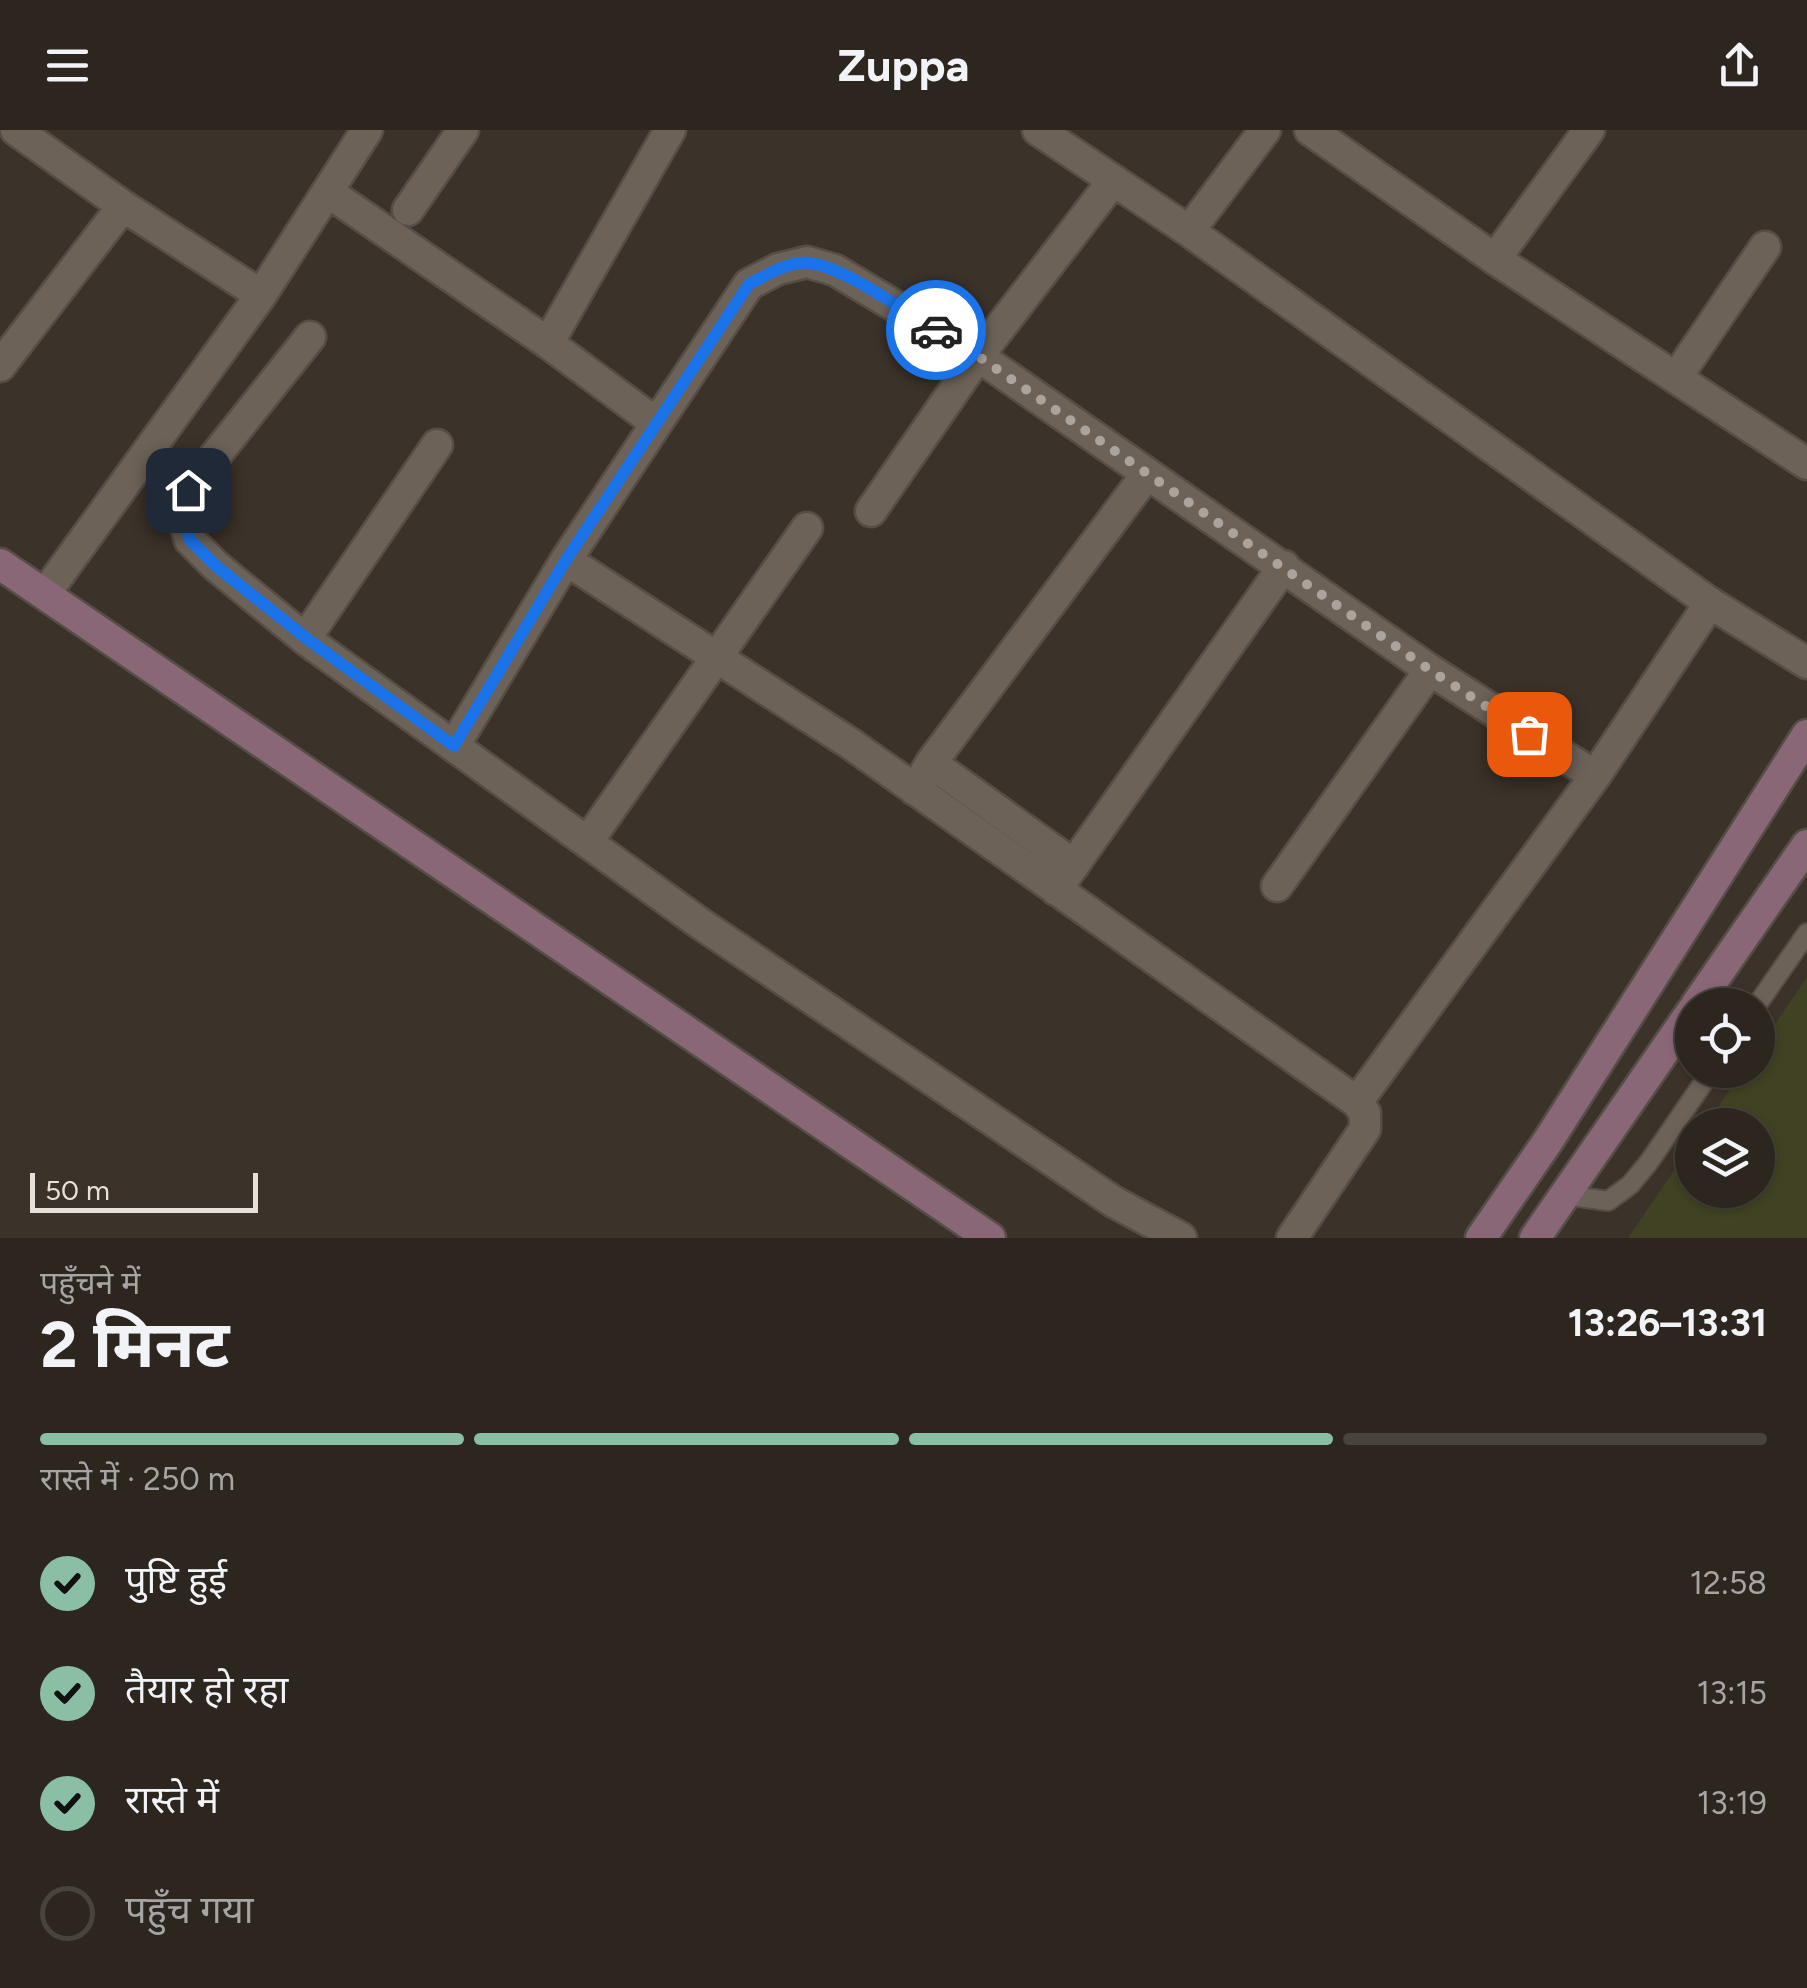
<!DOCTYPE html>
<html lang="hi">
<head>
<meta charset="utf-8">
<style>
	:root { --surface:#2c261f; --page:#342e28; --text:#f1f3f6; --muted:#a6a5a4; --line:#48433d; --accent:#8abfa5 }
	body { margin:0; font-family:Figtree,"Noto Sans Devanagari",sans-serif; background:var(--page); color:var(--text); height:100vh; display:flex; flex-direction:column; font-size:38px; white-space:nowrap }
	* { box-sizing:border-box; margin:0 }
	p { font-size:32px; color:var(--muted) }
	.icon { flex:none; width:55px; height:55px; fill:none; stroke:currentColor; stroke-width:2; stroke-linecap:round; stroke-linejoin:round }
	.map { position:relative; height:1108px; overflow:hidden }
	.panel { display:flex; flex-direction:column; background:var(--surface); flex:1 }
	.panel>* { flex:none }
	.fabs { position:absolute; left:1675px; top:858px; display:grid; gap:20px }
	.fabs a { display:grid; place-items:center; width:100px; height:100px; border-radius:50%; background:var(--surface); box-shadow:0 2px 8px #0004,0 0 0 2px var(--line); font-size:50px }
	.scale { position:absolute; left:30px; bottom:25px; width:228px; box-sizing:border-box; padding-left:10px; border:5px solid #e7e1dc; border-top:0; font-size:28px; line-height:35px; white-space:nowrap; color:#e7e1dc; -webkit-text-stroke:8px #3b3229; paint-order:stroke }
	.pin { position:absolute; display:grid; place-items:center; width:85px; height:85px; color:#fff; margin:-42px; border-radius:20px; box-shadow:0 5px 15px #0006 }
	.courier { position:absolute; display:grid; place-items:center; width:100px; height:100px; margin:-50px; border:8px solid #1a73e8; border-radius:50%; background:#fff; color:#222; box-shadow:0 2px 12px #0007 }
	.overview em { font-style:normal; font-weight:700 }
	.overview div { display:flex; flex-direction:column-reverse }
	.overview { display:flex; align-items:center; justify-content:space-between; height:170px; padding:0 40px }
	h1 { font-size:65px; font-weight:700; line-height:75px }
	.bar { display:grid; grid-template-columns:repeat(4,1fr); gap:15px 10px; align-content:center; height:120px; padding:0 40px }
	.bar i { height:12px; border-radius:8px; background:var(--line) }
	.bar .on { background:var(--accent) }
	.bar p { grid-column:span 4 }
	ol { padding:0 40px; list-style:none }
	li { display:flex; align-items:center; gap:30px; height:110px }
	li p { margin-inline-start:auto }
	li .icon { padding:10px; border-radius:50%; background:var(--accent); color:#111; stroke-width:4 }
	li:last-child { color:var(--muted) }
	li i { width:55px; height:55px; border:5px solid var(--line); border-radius:50% }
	header { display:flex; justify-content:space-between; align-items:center; height:130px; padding:0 40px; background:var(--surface); font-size:45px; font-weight:700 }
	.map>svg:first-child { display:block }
</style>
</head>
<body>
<header><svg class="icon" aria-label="menu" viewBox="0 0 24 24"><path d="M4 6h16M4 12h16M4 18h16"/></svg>Zuppa<svg class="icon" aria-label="share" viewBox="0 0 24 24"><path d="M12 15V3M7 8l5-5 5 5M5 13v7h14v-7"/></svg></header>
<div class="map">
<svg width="1807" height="1108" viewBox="0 0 1807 1108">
	<rect width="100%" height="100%" fill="#3b3229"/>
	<path fill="#404223" d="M1807,847V1108H1628L1692,1014V1060H1758V995H1706L1743,940H1758V919Z"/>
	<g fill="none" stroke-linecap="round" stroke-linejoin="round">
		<defs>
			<path id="service" d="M1757,875L1807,803
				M1564,1065L1608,1071L1630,1055L1649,1032L1712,940"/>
			<path id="minor" d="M16,0L123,76L261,165
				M1038,0L1189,101L1710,473L1807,533
				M1310,0L1495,129L1807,334
				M328,62L548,213L656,293
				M408,80L463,0
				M1189,101L1265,0
				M1495,129L1589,0
				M310,207L188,360L182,383L190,410L216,436L305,509L701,794L1114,1072L1181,1108
				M548,213L670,0
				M0,236L123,76
				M1676,248L1765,117
				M871,381L978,226L1113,51
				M566,430L851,614L1357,972L1365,983V999L1292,1108
				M45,464L261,165L367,0
				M305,509L437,315
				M454,616L566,430L749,154L778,139L807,132L835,140L978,226L1430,540L1595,646
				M931,633L1074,735
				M915,660L931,633L1147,344
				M588,711L807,398
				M1277,756L1430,540
				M1056,760L1284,436
				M1357,972L1595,646L1710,473"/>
			<path id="secondary" d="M0,434L990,1108
				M1696,875L1807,715
				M1481,1108L1548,1011L1807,605
				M1535,1108L1692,881"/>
		</defs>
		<use href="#service" stroke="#554e47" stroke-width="22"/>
		<use href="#minor" stroke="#554e47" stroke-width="35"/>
		<use href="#secondary" stroke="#554e47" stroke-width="35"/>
		<use href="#service" stroke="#6c6258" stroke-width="18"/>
		<use href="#minor" stroke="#6c6258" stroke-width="30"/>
		<use href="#secondary" stroke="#8a6777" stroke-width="30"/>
	</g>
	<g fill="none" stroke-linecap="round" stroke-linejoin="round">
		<path stroke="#aba49d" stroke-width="10" stroke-dasharray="0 18" d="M936,200L978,226L1430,540L1529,604"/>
		<path stroke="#1a73e8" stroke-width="12" d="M188,360L182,384L190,410L216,436L306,508L454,616L566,430L749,154C767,145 788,131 809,133C843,136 905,182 936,200"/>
	</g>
</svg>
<div class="fabs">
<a><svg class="icon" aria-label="locate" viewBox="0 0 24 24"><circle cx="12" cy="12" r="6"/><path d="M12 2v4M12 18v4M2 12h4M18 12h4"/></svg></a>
<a><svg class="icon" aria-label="layers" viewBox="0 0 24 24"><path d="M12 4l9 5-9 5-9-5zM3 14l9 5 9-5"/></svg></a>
</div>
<div class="scale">50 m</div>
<div class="pin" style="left:1529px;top:604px;background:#ea580c"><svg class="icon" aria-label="bag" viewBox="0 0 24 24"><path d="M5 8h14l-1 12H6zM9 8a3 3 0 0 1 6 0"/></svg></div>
<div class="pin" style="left:188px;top:360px;background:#1f2937"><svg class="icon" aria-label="home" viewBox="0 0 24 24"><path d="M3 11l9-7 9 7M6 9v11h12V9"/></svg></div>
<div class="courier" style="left:936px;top:200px"><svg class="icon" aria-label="car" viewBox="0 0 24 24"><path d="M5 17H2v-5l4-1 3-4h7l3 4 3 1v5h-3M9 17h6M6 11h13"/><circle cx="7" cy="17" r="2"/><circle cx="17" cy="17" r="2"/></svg></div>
</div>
<section class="panel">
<div class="overview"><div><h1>2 मिनट</h1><p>पहुँचने में</p></div><em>13:26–13:31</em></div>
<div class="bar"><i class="on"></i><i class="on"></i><i class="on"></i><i></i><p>रास्ते में · 250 m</p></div>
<ol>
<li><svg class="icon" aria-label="check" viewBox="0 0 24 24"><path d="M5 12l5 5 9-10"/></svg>पुष्टि हुई<p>12:58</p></li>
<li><svg class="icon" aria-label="check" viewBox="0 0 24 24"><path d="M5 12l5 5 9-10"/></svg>तैयार हो रहा<p>13:15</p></li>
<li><svg class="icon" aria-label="check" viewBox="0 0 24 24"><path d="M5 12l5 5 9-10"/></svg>रास्ते में<p>13:19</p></li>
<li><i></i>पहुँच गया</li>
</ol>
</section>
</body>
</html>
